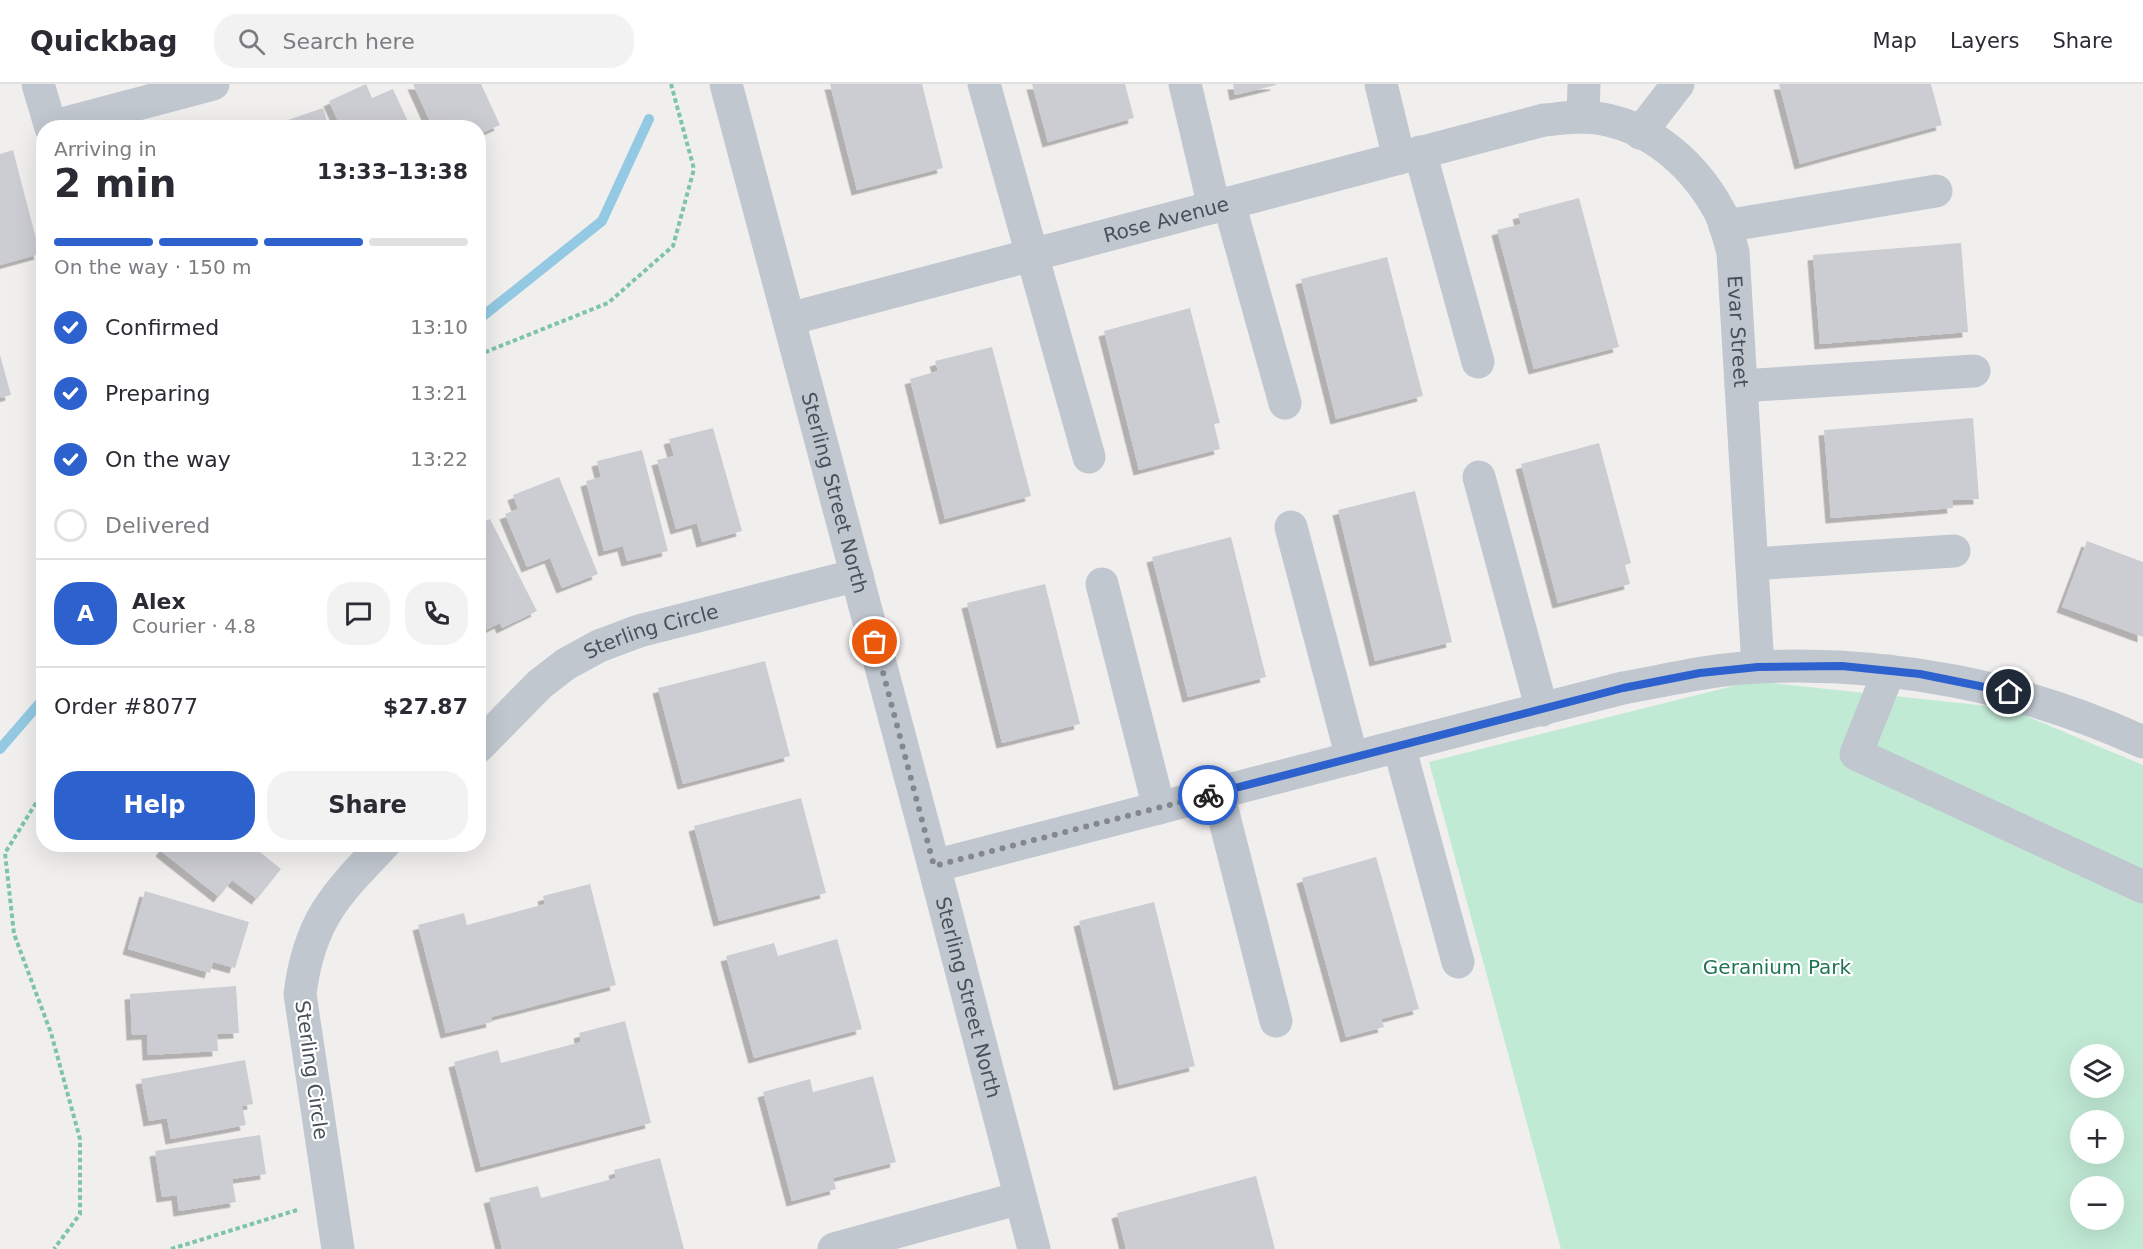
<!DOCTYPE html>
<html lang="en">
<head>
<meta charset="utf-8">
<style>
	:root { --surface:#fff; --page:#f2f2f3; --text:#2b2b33; --muted:#7c7c81; --line:#e1e1e2; --accent:#2c61ce }
	body { margin:0; font-family:"DejaVu Sans",sans-serif; background:var(--page); color:var(--text); height:100vh; display:flex; flex-direction:column; font-size:22px; white-space:nowrap }
	* { box-sizing:border-box; margin:0 }
	p { font-size:20px; color:var(--muted) }
	.icon { flex:none; width:33px; height:33px; fill:none; stroke:currentColor; stroke-width:2; stroke-linecap:round; stroke-linejoin:round }
	.map { position:relative; flex:1; overflow:hidden }
	.drawer { position:absolute; left:36px; top:36px; width:450px; height:732px; display:flex; flex-direction:column; background:var(--surface); border-radius:24px; box-shadow:0 6px 24px #0002 }
	.drawer>* { flex:none }
	.controls { position:absolute; left:2070px; top:960px; display:grid; gap:12px }
	.controls a { display:grid; place-items:center; width:54px; height:54px; border-radius:50%; background:var(--surface); box-shadow:0 6px 24px #0002; font-size:30px }
	.pin { position:absolute; display:grid; place-items:center; width:51px; height:51px; color:#fff; margin:-26px; border:3px solid #fff; border-radius:50%; box-shadow:0 2px 6px #0007 }
	.courier { position:absolute; display:grid; place-items:center; width:60px; height:60px; margin:-30px; border:4px solid #2c61ce; border-radius:50%; background:#fff; color:#222; box-shadow:0 2px 8px #0007 }
	.summary em { font-style:normal; font-weight:600 }
	.summary div { display:flex; flex-direction:column-reverse }
	.summary { display:flex; align-items:center; justify-content:space-between; height:102px; padding:0 18px }
	h1 { font-size:39px; font-weight:600; line-height:45px }
	.bar { display:grid; grid-template-columns:repeat(4,1fr); gap:9px 6px; align-content:center; height:72px; padding:0 18px }
	.bar i { height:8px; border-radius:4px; background:var(--line) }
	.bar .active { background:var(--accent) }
	.bar p { grid-column:span 4 }
	.line { display:flex; align-items:center; gap:15px; padding:0 18px; border-top:2px solid var(--line) }
	.line div { flex:1 }
	.round { display:grid; place-items:center; flex:none; width:63px; height:63px; border-radius:24px; background:var(--page) }
	ol { padding:0 18px; list-style:none }
	li { display:flex; align-items:center; gap:18px; height:66px }
	li p { margin-inline-start:auto }
	li .icon { padding:6px; border-radius:50%; background:var(--accent); color:#fff; stroke-width:4 }
	li:last-child { color:var(--muted) }
	li i { width:33px; height:33px; border:3px solid var(--line); border-radius:50% }
	.primary-button { display:flex; gap:12px; margin-top:auto; padding:12px 18px }
	.primary-button a { flex:1; height:69px; border-radius:24px; background:var(--accent); color:#fff; font-size:24px; font-weight:600; line-height:69px; text-align:center }
	.primary-button a+a { background:var(--page); color:var(--text) }
	header { display:flex; align-items:center; gap:36px; box-sizing:border-box; height:84px; padding:0 30px; background:var(--surface); border-bottom:2px solid var(--line) }
	header strong { font-size:28px }
	nav { display:flex; gap:33px; margin-inline-start:auto; font-size:21px }
	.search { width:420px; height:54px; background:var(--page); display:flex; align-items:center; gap:15px; box-sizing:border-box; padding:0 21px; border-radius:24px; color:var(--muted); font-size:22px }
	.map>svg:first-child { display:block }
</style>
</head>
<body>
<header>
<strong>Quickbag</strong>
<div class="search"><svg class="icon" aria-label="search" viewBox="0 0 24 24"><circle cx="10" cy="10" r="6"/><path d="M15 15l6 6"/></svg>Search here</div>
<nav><a>Map</a><a>Layers</a><a>Share</a></nav>
</header>
<div class="map">
<svg width="2143" height="1165" viewBox="0 0 2143 1165">
	<defs>
		<filter id="shadow"><feDropShadow dx="-5.5" dy="5.5" stdDeviation="0" flood-color="#0004"/></filter>
	</defs>
	<rect width="100%" height="100%" fill="#f1efee"/>
	<path fill="#c1ead5" fill-rule="evenodd" d="M1753,597L2007,624L2143,681V1165H1561L1429,678ZM2080,970H2114V1004H2080ZM2080,1036H2114V1070H2080ZM2080,1102H2114V1136H2080Z"/>
	<g fill="none" stroke-linecap="round" stroke-linejoin="round">
		<path stroke="#93c9e3" stroke-width="10" d="M478,236L602,137L649,35
			M0,665L44,614"/>
	</g>
	<path fill="#cccdd3" filter="url(#shadow)" d="M366,0L372,14L393,5L411,44H341L329,17Z
		M413,0H481L500,41L478,51V44H433Z
		M830,0H922L943,84L857,106Z
		M1032,0H1125L1134,34L1048,58Z
		M1233,0H1276V1L1235,11Z
		M1779,0H1931L1942,41L1800,80Z
		M323,24L329,44H280L279,39Z
		M13,66L40,170L0,181V70Z
		M1579,114L1619,263L1534,285L1497,146L1521,140L1518,130Z
		M1961,159L1968,248L1820,260L1813,171Z
		M1387,173L1423,312L1336,335L1301,195Z
		M1190,224L1220,339L1214,340L1220,365L1139,386L1104,247Z
		M992,263L1031,412L945,435L910,295L938,287L935,277Z
		M0,271L11,311L0,314Z
		M1973,334L1979,415L1952,416L1953,424L1831,434L1824,346Z
		M713,344L742,447L702,458L697,439L676,445L657,376L674,372L669,355Z
		M1599,359L1631,479L1625,481L1630,500L1558,519L1521,380Z
		M642,366L668,467L627,477L623,462L604,467L586,397L601,393L597,377Z
		M559,393L598,490L562,504L550,474L527,483L505,430L518,425L513,411Z
		M1415,407L1452,558L1375,577L1338,426Z
		M490,435L537,527L502,544L500,539L478,550V440Z
		M1231,453L1266,593L1188,613L1152,473Z
		M2087,457L2143,478V553L2062,523Z
		M1045,500L1080,640L1002,659L967,519Z
		M765,577L790,672L683,700L658,604Z
		M801,714L826,809L719,837L694,742Z
		M166,760H250L281,785L257,815L232,796L219,813L161,767Z
		M1376,773L1419,925L1381,935L1384,943L1346,953L1302,794Z
		M590,800L616,901L491,933L492,938L446,949L418,841L464,829L467,841L545,820L543,812Z
		M145,807L249,838L235,884L213,878L210,889L128,865Z
		M1154,818L1195,982L1119,1001L1079,837Z
		M837,855L862,945L754,974L726,872L774,859L778,872Z
		M236,902L239,949L217,950L218,967L148,971L147,950L132,951L130,910Z
		M625,937L651,1039L481,1083L454,978L498,966L501,979L581,958L579,949Z
		M245,976L253,1020L242,1022L246,1041L171,1055L167,1034L149,1037L141,995Z
		M873,992L896,1078L833,1094L836,1105L792,1117L763,1008L810,995L813,1008Z
		M260,1051L266,1090L232,1095L236,1118L179,1127L177,1111L162,1113L155,1067Z
		M660,1074L684,1165H502L489,1114L538,1102L541,1114L616,1094L614,1086Z
		M1256,1092L1275,1165H1126L1117,1129Z"/>
	<g fill="none" stroke-linecap="round" stroke-linejoin="round">
		<path stroke="#7dc4a9" stroke-width="4" stroke-dasharray="4.5 3" stroke-linecap="butt" d="M478,271L608,219L673,162L694,85L671,0
			M44,706L5,769L14,850L51,949L80,1055V1130L54,1165
			M171,1165L297,1126"/>
		<g stroke="#c0c7cf" stroke-width="33">
			<path d="M38,0L51,44"/>
			<path id="s1" d="M726,0L934,782L1034,1165"/>
			<path d="M984,0L1089,373"/>
			<path d="M1185,0L1214,123"/>
			<path d="M1381,0L1399,74"/>
			<path d="M1583,33L1584,0"/>
			<path d="M51,43L213,0"/>
			<path d="M1640,49L1678,0"/>
			<path d="M1420,68L1478,278"/>
			<path d="M1229,119L1285,319"/>
			<path d="M1725,142L1936,107"/>
			<path id="s2" d="M789,235L1544,36C1556,35 1568,33 1581,33C1642,34 1692,76 1720,128C1726,140 1729,155 1733,168L1758,583"/>
			<path d="M1741,302L1974,287"/>
			<path d="M1479,393L1542,626"/>
			<path d="M1291,443L1352,674"/>
			<path d="M1752,480L1954,467"/>
			<path d="M1102,500L1159,724"/>
			<path d="M1889,587L1856,670L2143,803"/>
			<path d="M1399,662L1458,878"/>
			<path id="s3" d="M478,663L540,600L566,580L599,562L639,547L857,491"/>
			<path d="M1218,709L1276,937"/>
			<path d="M934,782L1623,604C1668,596 1713,585 1758,583C1891,576 2023,603 2143,658"/>
			<path d="M338,1165L300,910C309,837 335,811 384,760"/>
			<path d="M834,1165L1020,1114"/>
		</g>
	</g>
	<g fill="none" stroke-linecap="round" stroke-linejoin="round">
		<path stroke="#83888e" stroke-width="6" stroke-dasharray="0 10.8" d="M875,558L934,782L1208,711"/>
		<path stroke="#2c61ce" stroke-width="8" d="M1208,711L1623,604L1700,589L1758,583L1842,582L1920,590L2009,608"/>
	</g>
	<g text-anchor="middle" stroke-width="4.5" stroke-linejoin="round" paint-order="stroke">
		<g font-size="20" fill="#48505a" stroke="#fff">
			<text dy="7" stroke="none"><textPath href="#s2" startOffset="390">Rose Avenue</textPath></text>
			<text dy="7" stroke="none"><textPath href="#s2" startOffset="1116">Evar Street</textPath></text>
			<text dy="7" stroke="none"><textPath href="#s1" startOffset="423">Sterling Street North</textPath></text>
			<text dy="7" stroke="none"><textPath href="#s3" startOffset="213">Sterling Circle</textPath></text>
			<text dy="7" stroke="none"><textPath href="#s1" startOffset="945">Sterling Street North</textPath></text>
			<text transform="translate(312 986) rotate(82)" y="7">Sterling Circle</text>
		</g>
		<g font-size="20" fill="#207453" stroke="#fff">
			<text x="1777" y="890">Geranium Park</text>
		</g>
	</g>
</svg>
<div class="controls">
<a><svg class="icon" aria-label="layers" viewBox="0 0 24 24"><path d="M12 4l9 5-9 5-9-5zM3 14l9 5 9-5"/></svg></a>
<a>+</a>
<a>−</a>
</div>
<div class="pin" style="left:875px;top:558px;background:#ea580c"><svg class="icon" aria-label="bag" viewBox="0 0 24 24"><path d="M5 8h14l-1 12H6zM9 8a3 3 0 0 1 6 0"/></svg></div>
<div class="pin" style="left:2009px;top:608px;background:#1f2937"><svg class="icon" aria-label="home" viewBox="0 0 24 24"><path d="M3 11l9-7 9 7M6 9v11h12V9"/></svg></div>
<div class="courier" style="left:1208px;top:711px"><svg class="icon" aria-label="bike" viewBox="0 0 24 24"><circle cx="6" cy="16" r="4"/><circle cx="18" cy="16" r="4"/><path d="M6 16l4-8h5l3 8M10 8l3 8H6M13 5h3"/></svg></div>
<section class="drawer">
<div class="summary"><div><h1>2 min</h1><p>Arriving in</p></div><em>13:33–13:38</em></div>
<div class="bar"><i class="active"></i><i class="active"></i><i class="active"></i><i></i><p>On the way · 150 m</p></div>
<ol>
<li><svg class="icon" aria-label="check" viewBox="0 0 24 24"><path d="M5 12l5 5 9-10"/></svg>Confirmed<p>13:10</p></li>
<li><svg class="icon" aria-label="check" viewBox="0 0 24 24"><path d="M5 12l5 5 9-10"/></svg>Preparing<p>13:21</p></li>
<li><svg class="icon" aria-label="check" viewBox="0 0 24 24"><path d="M5 12l5 5 9-10"/></svg>On the way<p>13:22</p></li>
<li><i></i>Delivered</li>
</ol>
<div class="line" style="height:108px"><b class="round" style="background:var(--accent);color:#fff">A</b><div><b>Alex</b><p>Courier · 4.8</p></div><a class="round"><svg class="icon" aria-label="chat" viewBox="0 0 24 24"><path d="M4 5h16v11H9l-5 4z"/></svg></a><a class="round"><svg class="icon" aria-label="phone" viewBox="0 0 24 24"><path d="M5 4h4l2 5-3 2q2 4 5 5l2-3 5 2v4C11 20 4 13 5 4z"/></svg></a></div>
<div class="line" style="height:78px"><div>Order #8077</div><b>$27.87</b></div>
<div class="primary-button"><a>Help</a><a>Share</a></div>
</section>
</div>
</body>
</html>
